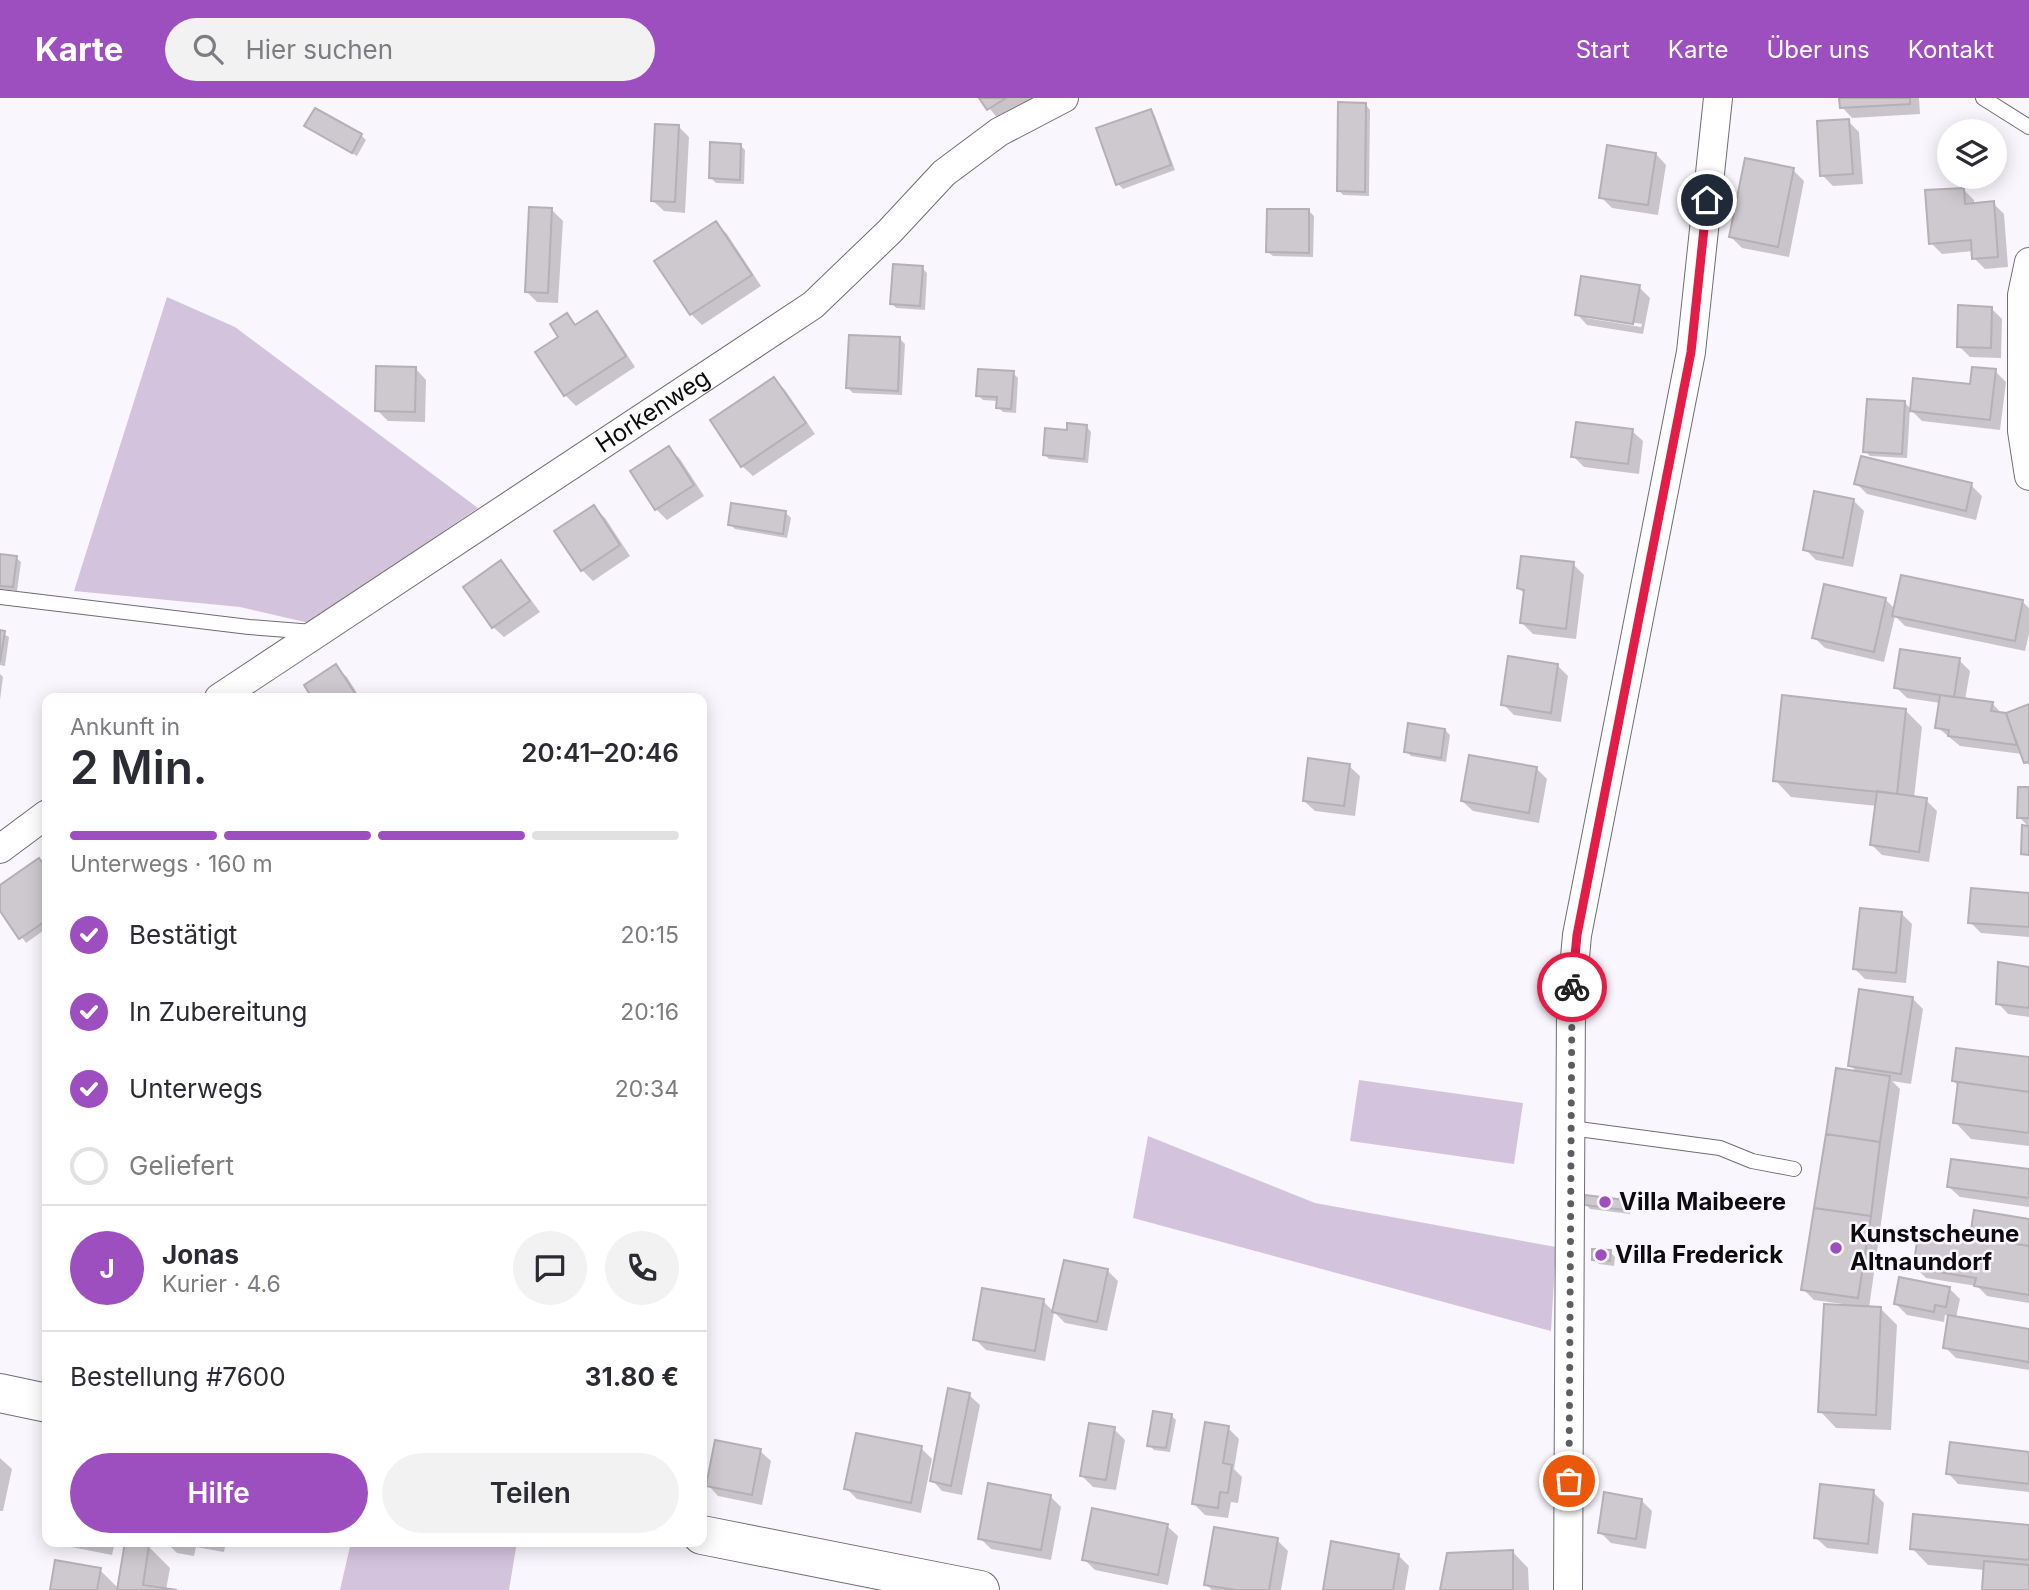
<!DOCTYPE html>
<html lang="de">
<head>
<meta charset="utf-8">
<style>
	:root { --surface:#fff; --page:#f2f2f3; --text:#2b2b33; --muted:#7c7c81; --line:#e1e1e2; --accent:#9d4ebf }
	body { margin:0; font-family:Inter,sans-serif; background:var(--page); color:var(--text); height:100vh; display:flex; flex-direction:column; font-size:26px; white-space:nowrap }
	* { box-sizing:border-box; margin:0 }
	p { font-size:23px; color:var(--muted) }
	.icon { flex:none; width:38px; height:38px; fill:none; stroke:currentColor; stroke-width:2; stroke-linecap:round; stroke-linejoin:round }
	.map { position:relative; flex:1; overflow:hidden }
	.drawer { position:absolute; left:42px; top:595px; width:665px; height:854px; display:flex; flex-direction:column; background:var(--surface); border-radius:14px; box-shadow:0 4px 18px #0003 }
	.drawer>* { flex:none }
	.tools { position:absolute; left:1937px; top:21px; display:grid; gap:14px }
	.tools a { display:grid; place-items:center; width:70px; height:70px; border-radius:50%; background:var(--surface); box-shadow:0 4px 18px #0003; font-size:35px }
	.pin { position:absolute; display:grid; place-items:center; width:60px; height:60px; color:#fff; margin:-30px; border:4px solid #fff; border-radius:50%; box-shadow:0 2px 7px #0007 }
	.courier { position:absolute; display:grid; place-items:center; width:70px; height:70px; margin:-35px; border:5px solid #e11d48; border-radius:50%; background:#fff; color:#222; box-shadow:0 2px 9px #0007 }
	.summary em { font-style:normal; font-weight:600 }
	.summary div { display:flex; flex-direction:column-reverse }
	.summary { display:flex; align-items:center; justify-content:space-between; height:119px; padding:0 28px }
	h1 { font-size:46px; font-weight:600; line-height:52px }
	.bar { display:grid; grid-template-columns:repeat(4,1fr); gap:10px 7px; align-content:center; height:84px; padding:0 28px }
	.bar i { height:9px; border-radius:5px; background:var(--line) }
	.bar .selected { background:var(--accent) }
	.bar p { grid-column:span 4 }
	.line { display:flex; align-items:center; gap:18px; padding:0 28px; border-top:2px solid var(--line) }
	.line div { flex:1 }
	.round { display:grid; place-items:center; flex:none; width:74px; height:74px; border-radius:37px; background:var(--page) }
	ol { padding:0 28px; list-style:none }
	li { display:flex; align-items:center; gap:21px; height:77px }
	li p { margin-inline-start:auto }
	li .icon { padding:7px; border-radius:50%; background:var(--accent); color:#fff; stroke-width:4 }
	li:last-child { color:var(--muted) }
	li i { width:38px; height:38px; border:4px solid var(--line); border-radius:50% }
	.cta { display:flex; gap:14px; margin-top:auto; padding:14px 28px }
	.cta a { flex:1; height:80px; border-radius:42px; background:var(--accent); color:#fff; font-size:28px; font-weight:600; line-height:80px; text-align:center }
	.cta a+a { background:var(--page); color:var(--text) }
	header { display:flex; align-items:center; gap:42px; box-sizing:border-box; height:98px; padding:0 35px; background:var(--accent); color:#fff }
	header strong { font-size:33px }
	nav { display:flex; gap:38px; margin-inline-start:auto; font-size:24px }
	.search { width:490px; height:63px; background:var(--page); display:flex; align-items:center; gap:18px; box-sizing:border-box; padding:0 24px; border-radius:38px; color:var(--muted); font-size:26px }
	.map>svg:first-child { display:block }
</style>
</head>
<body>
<header>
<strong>Karte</strong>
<div class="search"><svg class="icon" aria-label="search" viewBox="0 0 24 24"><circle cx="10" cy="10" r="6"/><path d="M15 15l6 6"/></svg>Hier suchen</div>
<nav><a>Start</a><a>Karte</a><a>Über uns</a><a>Kontakt</a></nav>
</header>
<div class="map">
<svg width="2029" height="1492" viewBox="0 0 2029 1492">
	<rect width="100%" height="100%" fill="#faf6fd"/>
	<path fill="#d4c3dc" d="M167,199L235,229L478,410L309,525L240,509L74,493Z
		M1359,982L1523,1005L1514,1066L1350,1043Z
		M1148,1038L1315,1105L1556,1149L1551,1233L1133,1120Z
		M351,1444H517L509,1492H340Z"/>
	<path fill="#0003" fill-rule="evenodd" d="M981,0H1033L999,22Z
		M1841,0H1919L1920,16L1852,20L1842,9Z
		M1366,7L1370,12L1369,98L1343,97L1339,92Z
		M1151,13L1155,18L1175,72L1123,91L1118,86Z
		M1848,23L1859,34L1863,86L1833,88L1822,77Z
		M306,28L361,37L366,42L357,58Z
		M678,28L689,39L685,115L664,113L653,103Z
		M740,47L745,52L744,86L716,85L711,80Z
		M1656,56L1666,67L1658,117L1612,110L1601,99Z
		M1793,72L1804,83L1789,159L1742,150L1731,139Z
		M1963,91L1974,102V107L1993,105L2004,116L2008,169L1985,171L1974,160V153L1942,156L1931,145Z
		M552,112L563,123L558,205L537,204L527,194Z
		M1309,113L1314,118L1313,159L1273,158L1268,154Z
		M716,125L727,136L761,188L702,227L691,216Z
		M922,170L927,175L925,212L896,210L892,205Z
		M1639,189L1650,200L1643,236L1587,227L1577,216ZM1586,217L1642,226L1641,229L1586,220Z
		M1991,210L2002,221L2001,260L1970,259L1959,248Z
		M596,215L607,226L635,269L576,308L565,297L537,255L561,239L567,218L577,228Z
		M900,241L905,246L902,297L853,295L848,290Z
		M416,271L426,282L425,324L388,323L377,312Z
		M1995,273L2006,284L2000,332L1922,323L1910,311L1907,360L1870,358L1865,353L1905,305L1912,312L1972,288Z
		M1013,275L1018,280L1016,315L1003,314L998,309V303L983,302L978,297Z
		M774,281L785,292L815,336L753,378L742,368Z
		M1087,329L1091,334L1088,365L1049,361L1044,356L1068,334Z
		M1632,333L1643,343L1639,376L1584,369L1573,358Z
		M669,350L680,361L704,398L667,422L656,411Z
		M1856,385L1971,387L1982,398L1976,422L1867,396Z
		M1853,402L1864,413L1853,469L1816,462L1805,451Z
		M594,409L605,420L630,458L593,483L582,472Z
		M786,415L791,420L787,440L735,431L730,426Z
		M0,457L16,460L21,464L17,493L0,491Z
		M500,464L511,475L540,514L504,539L493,529Z
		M1573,466L1584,477L1576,541L1533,536L1522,525L1525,496L1519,490Z
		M1902,479L2023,504L2029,510V536L2025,553L1905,528L1895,518L1884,564L1825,550L1814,539L1885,501L1896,512Z
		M0,534L9,539L5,568L0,567Z
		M1959,562L1970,573L1965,602L1992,605L2002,616H2006L2029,608V668L2022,656L1960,648L1937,629L1940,605L1907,600L1896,589Z
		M1558,568L1568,578L1561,624L1514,617L1503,606Z
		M336,569L347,579L360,600H314L306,588Z
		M0,576L3,579L0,602Z
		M1905,612L1922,629L1914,700L1926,702L1937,713L1929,764L1882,757L1872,747L1877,708L1791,699L1775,682Z
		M1445,632L1450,637L1446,664L1411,658L1406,653Z
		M1349,668L1360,678L1355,718L1315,713L1304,703Z
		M1536,670L1547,681L1539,725L1473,713L1462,703Z
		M2029,691V729L2019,719Z
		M44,767L47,772V830L26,845L0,810V789Z
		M2029,796V839L1981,835L1970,824Z
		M1901,815L1912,826L1906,885L1865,881L1854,870Z
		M2029,870V919L2008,916L1998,905Z
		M1912,900L1923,911L1911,986L1892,983L1900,991L1869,1210L1881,1211L1897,1227L1891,1332L1836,1330L1820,1313L1843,1206L1814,1202L1803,1191L1858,975L1850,967Z
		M2029,961V1048L1971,1041L1955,1024L1960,989L1953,983Z
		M2029,1073V1109L1960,1099L1949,1089Z
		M1626,1103L1631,1108L1630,1116L1590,1111L1586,1106Z
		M2029,1123V1205L1987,1198L1977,1188L1926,1180L1915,1169L1971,1141Z
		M1610,1154L1615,1159L1614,1168L1599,1166L1594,1161Z
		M1107,1172L1118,1183L1107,1233L1065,1225L1054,1214Z
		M1949,1190L1960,1201L1956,1220L2029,1233V1272L1956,1260L1945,1249L1950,1218L1945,1217L1944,1224L1907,1217L1896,1206Z
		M1043,1203L1054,1214L1045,1263L986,1252L975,1241Z
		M969,1297L980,1307L962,1397L942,1393L932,1382Z
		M1171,1317L1176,1322L1170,1354L1154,1352L1149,1347Z
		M1228,1330L1239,1341L1234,1371L1242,1379L1238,1405L1231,1404L1228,1420L1205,1417L1194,1406Z
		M1114,1331L1125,1342L1116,1392L1093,1389L1082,1378Z
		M921,1350L932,1361L921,1415L857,1401L846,1390Z
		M760,1353L771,1363L762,1407L718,1398L708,1387Z
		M2029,1355V1394L1958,1386L1948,1375Z
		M0,1360L12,1371L3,1413H0Z
		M1873,1394L1884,1405L1878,1456L1827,1450L1816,1440Z
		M1050,1398L1061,1409L1051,1462L991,1451L980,1440Z
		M1641,1402L1652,1413L1646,1451L1611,1445L1600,1434Z
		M1167,1428L1178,1438L1168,1487L1095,1472L1084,1461Z
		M2029,1428V1492H1984L1985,1472L1928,1467L1912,1450Z
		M1277,1442L1288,1453L1281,1492H1212L1206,1486Z
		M53,1444H115L112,1457L56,1446Z
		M166,1444H226L224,1454L196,1449L194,1458L177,1455Z
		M148,1448L170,1470L166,1492H51L100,1472L119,1491Z
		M1512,1453L1528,1470L1529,1492H1441Z
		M1398,1457L1409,1468L1405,1492H1324Z"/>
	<path fill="#cdc9cf" stroke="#b4b0b6" stroke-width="2" d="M979,0H1006L987,12Z
		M1839,0H1910V6L1840,10Z
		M1338,4L1366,5L1365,94L1337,93Z
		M315,10L362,36L352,55L304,28Z
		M1151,11L1171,67L1116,87L1096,30Z
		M1849,21L1853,76L1820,78L1817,23Z
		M655,26L679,27L675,104L651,103Z
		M710,44L741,46L740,82L709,80Z
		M1607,47L1656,55L1648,107L1599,100Z
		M1745,60L1794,70L1778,149L1729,139Z
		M1964,90L1965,106L1994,103L1998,159L1972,161L1971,142L1929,146L1925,92Z
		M529,109L552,110L548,195L525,194Z
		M1267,111H1309V155L1266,154Z
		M716,123L752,177L690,217L654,163Z
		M893,166L923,168L920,208L890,206Z
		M1581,178L1640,187L1633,226L1575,217Z
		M1958,207L1992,209L1991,250L1957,249Z
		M597,213L626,258L564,298L535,254L558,239L550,226L567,215L575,227Z
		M849,237L900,239L898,293L846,290Z
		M376,268L416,269L415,314L375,313Z
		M1972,269L1996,271L1990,322L1910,313L1913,280L1970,286Z
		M978,271L1014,273L1011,311L996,310L997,299L976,298Z
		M774,279L806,325L741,369L710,322Z
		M1867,301L1905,303L1902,356L1863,354Z
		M1576,324L1633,331L1628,366L1571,359Z
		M1067,325L1087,327L1084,361L1043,357L1045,330L1067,332Z
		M669,348L694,387L655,412L630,373Z
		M1861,358L1972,385L1966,413L1854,386Z
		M1814,393L1854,401L1843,460L1803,452Z
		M731,405L786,413L783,436L728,427Z
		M594,407L620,447L581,473L554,433Z
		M0,456L17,458L13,489L0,488Z
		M1521,458L1574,464L1566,531L1520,525L1524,492L1517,490Z
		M501,462L530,503L492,530L463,489Z
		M1901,477L2023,502L2015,543L1892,518Z
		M1824,486L1886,500L1874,554L1812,540Z
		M0,532L5,533L0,564Z
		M1900,551L1960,560L1954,599L1894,590Z
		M1508,558L1558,566L1551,615L1501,607Z
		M336,566L358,600H312L304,587Z
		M1782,597L1906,611L1897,696L1773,683Z
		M1940,597L1993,604L1991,613L2006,615L2017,647L1948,638L1949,632L1935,630Z
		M2029,606V664L2024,665L2006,615Z
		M1408,625L1445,631L1441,660L1404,654Z
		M1469,657L1537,669L1529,715L1461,703Z
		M1308,660L1350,666L1344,708L1303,703Z
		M2018,689H2029V720H2017Z
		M1877,693L1927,700L1919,754L1870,747Z
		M2022,727L2029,728V757L2021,756Z
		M39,760L47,771V822L19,841L0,813V787Z
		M1971,790L2029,795V829L1968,825Z
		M1860,810L1902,814L1896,875L1853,871Z
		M1998,864L2029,869V910L1996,906Z
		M1859,891L1913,899L1901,976L1848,968Z
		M1956,950L2029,959V994L1952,983Z
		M1836,970L1890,978L1880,1044L1826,1036Z
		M1958,984L2029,994V1035L1953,1025Z
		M1826,1036L1880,1044L1871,1118L1814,1110Z
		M1951,1061L2029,1071V1100L1947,1089Z
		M1585,1097L1626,1102L1625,1112L1584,1107Z
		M1814,1110L1871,1118L1858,1200L1801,1192Z
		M1974,1112L2029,1121V1148L1970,1139Z
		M1919,1131L2029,1148V1197L1974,1188L1976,1180L1913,1170Z
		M1592,1151L1611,1152L1610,1163L1592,1162Z
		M1064,1162L1108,1171L1097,1224L1052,1214Z
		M1899,1179L1950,1189L1946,1209L1935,1207L1934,1214L1894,1206Z
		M982,1190L1044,1201L1035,1253L973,1242Z
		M1824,1206L1881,1209L1876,1317L1818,1314Z
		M1948,1217L2029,1231V1264L1943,1250Z
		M948,1290L970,1295L951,1388L930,1383Z
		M1153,1313L1172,1316L1166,1350L1147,1348Z
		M1205,1324L1229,1328L1223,1365L1232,1367L1228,1395L1220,1394L1218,1410L1192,1406Z
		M1089,1325L1115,1329L1106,1382L1080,1378Z
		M856,1335L922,1348L911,1405L844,1391Z
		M715,1342L761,1351L752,1397L706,1388Z
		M1950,1344L2029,1354V1386L1946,1376Z
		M988,1385L1051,1397L1041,1452L978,1441Z
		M1820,1386L1874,1392L1868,1446L1814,1440Z
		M1604,1394L1642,1401L1636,1441L1598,1435Z
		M1092,1410L1168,1426L1158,1477L1082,1462Z
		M47,1415V1437L43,1436Z
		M1913,1416L2029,1427V1462L1910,1451Z
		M1214,1429L1278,1440L1269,1492H1236L1204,1487Z
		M1331,1443L1399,1456L1393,1492H1323Z
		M125,1444L149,1447L143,1487L177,1492H117Z
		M164,1444H185L183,1448Z
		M1513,1452V1492H1440L1447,1455Z
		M55,1462L101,1470L97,1492H50Z
		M1984,1463L2029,1467V1492H1982Z"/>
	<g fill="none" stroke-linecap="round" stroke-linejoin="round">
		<defs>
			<path id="lane" d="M1983,0L2029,29
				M0,499L249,529L313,534
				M1571,1030L1720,1050L1752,1063L1794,1071"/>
			<g id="street">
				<path d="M2029,164L2022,197V333L2029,378"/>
				<path id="s1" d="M219,600L813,207L890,133L944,75L999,34L1064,0"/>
				<path d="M0,751L47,716"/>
				<path d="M1568,1492L1571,904L1577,837L1691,254L1718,0"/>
			</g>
			<path id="secondary" d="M0,1295L47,1305
				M702,1437L980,1492"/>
		</defs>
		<use href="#lane" stroke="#706d72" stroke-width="16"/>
		<use href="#street" stroke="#706d72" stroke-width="30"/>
		<use href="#secondary" stroke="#706d72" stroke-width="40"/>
		<use href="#lane" stroke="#fff" stroke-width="14"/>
		<use href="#street" stroke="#fff" stroke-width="28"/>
		<use href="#secondary" stroke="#fff" stroke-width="38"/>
	</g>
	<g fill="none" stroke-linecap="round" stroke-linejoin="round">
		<path stroke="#5f5d61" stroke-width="7" stroke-dasharray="0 12.6" d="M1569,1383L1572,889"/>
		<path stroke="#e11d48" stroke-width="9" d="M1572,889L1577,837L1691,254L1707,102"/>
	</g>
	<g fill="#9d4ebf" stroke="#faf6fd" stroke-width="2.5">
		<circle cx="1605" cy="1104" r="7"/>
		<circle cx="1836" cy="1150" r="7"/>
		<circle cx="1601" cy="1157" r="7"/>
	</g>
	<g text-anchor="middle" stroke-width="5" stroke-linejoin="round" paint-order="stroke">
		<g font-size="24" fill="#0c0b0d" stroke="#faf6fd">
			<text dy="8" stroke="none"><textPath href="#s1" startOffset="520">Horkenweg</textPath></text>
		</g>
		<g font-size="24" font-weight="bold" fill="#0c0b0d" stroke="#faf6fd" text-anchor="start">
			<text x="1619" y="1112">Villa Maibeere</text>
			<text x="1850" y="1144">Kunstscheune<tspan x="1850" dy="28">Altnaundorf</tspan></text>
			<text x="1615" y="1165">Villa Frederick</text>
		</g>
	</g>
</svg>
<div class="tools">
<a><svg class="icon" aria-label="layers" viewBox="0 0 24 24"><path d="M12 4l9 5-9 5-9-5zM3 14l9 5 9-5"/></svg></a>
</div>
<div class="pin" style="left:1569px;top:1383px;background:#ea580c"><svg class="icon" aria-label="bag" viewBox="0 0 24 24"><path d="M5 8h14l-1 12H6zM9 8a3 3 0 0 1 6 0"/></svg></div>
<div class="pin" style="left:1707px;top:102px;background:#1f2937"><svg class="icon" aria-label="home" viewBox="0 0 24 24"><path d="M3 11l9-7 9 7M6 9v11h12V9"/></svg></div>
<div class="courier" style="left:1572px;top:889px"><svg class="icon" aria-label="bike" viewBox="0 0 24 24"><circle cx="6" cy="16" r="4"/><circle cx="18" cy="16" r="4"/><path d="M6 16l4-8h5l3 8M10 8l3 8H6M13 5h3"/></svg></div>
<section class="drawer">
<div class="summary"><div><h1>2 Min.</h1><p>Ankunft in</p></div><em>20:41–20:46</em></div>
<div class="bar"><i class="selected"></i><i class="selected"></i><i class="selected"></i><i></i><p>Unterwegs · 160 m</p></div>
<ol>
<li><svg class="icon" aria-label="check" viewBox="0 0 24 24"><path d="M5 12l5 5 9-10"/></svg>Bestätigt<p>20:15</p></li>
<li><svg class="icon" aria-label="check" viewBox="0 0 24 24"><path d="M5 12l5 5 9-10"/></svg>In Zubereitung<p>20:16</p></li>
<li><svg class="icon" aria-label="check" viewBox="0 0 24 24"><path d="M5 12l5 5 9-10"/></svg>Unterwegs<p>20:34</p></li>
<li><i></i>Geliefert</li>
</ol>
<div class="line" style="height:126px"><b class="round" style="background:var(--accent);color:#fff">J</b><div><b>Jonas</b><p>Kurier · 4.6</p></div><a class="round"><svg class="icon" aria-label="chat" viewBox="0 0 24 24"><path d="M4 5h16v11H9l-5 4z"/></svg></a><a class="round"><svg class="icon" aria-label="phone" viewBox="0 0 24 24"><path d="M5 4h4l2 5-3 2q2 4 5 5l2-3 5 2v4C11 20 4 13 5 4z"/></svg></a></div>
<div class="line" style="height:91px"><div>Bestellung #7600</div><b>31.80 €</b></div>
<div class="cta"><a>Hilfe</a><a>Teilen</a></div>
</section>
</div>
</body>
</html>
